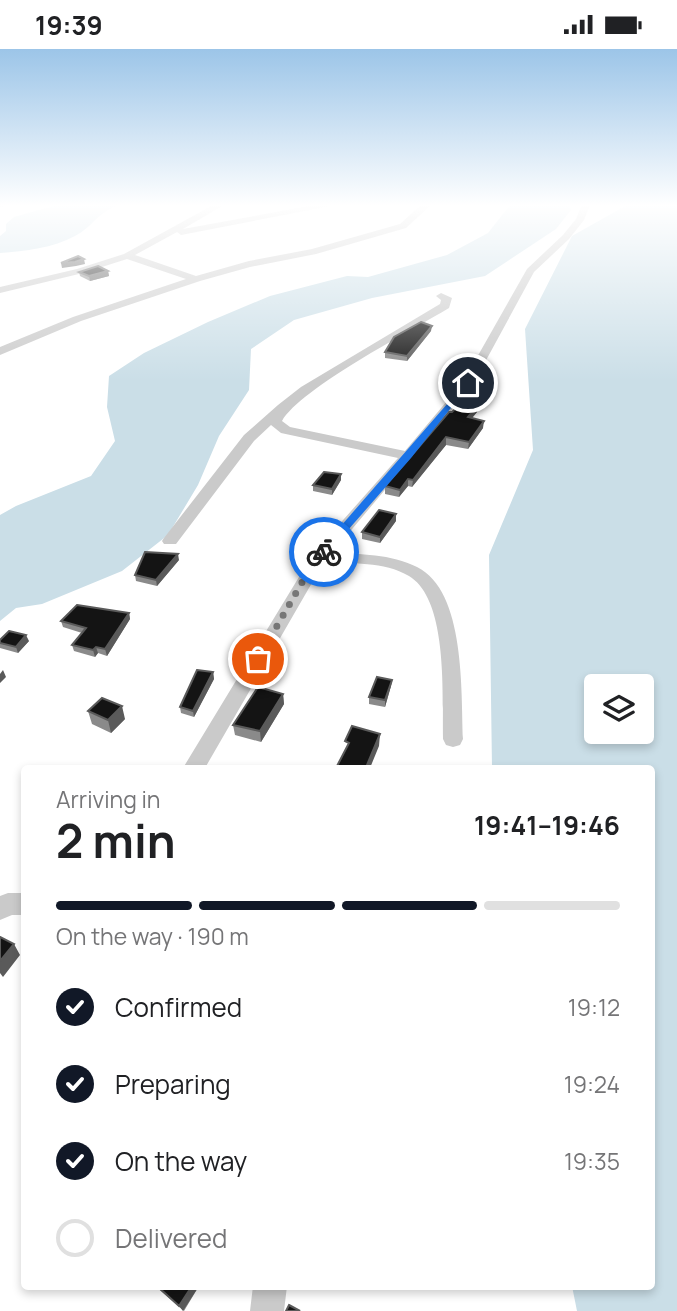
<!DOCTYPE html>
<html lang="en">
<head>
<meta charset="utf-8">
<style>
	:root { --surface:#fff; --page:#f2f2f2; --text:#202124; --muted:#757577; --line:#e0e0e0; --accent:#111827 }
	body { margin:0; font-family:Manrope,sans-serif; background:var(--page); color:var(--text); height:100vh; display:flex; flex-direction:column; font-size:26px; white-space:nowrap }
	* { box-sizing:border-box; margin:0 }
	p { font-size:23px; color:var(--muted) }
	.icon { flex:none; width:38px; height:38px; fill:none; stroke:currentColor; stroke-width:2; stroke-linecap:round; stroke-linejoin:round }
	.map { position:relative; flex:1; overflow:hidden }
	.panel { position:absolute; left:21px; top:716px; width:634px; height:525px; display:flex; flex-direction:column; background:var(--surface); border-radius:7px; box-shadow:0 4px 10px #0003 }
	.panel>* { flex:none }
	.tools { position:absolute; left:584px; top:625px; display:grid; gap:14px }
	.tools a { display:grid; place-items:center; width:70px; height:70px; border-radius:7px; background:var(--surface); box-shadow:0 4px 10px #0003; font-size:35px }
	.pin { position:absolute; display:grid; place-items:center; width:60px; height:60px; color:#fff; margin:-30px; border:4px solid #fff; border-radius:50%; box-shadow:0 2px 7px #0007 }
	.courier { position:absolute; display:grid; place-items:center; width:70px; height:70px; margin:-35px; border:5px solid #1a73e8; border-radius:50%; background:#fff; color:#222; box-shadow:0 2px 9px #0007 }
	.head em { font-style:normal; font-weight:700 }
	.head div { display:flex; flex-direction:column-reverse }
	.head { display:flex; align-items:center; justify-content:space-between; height:119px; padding:0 35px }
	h1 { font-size:46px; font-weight:700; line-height:52px }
	.bar { display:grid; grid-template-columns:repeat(4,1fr); gap:10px 7px; align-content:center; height:84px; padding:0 35px }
	.bar i { height:9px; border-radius:5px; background:var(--line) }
	.bar .current { background:var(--accent) }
	.bar p { grid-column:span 4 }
	ol { padding:0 35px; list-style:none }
	li { display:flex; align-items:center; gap:21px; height:77px }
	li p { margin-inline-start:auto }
	li .icon { padding:7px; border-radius:50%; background:var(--accent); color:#fff; stroke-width:4 }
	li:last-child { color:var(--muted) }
	li i { width:38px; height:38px; border:4px solid var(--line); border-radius:50% }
	.status { display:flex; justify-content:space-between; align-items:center; height:49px; padding:0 35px; background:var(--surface); direction:ltr }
	.status svg { height:19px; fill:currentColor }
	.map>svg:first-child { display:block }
</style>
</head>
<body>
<div class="status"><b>19:39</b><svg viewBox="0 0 49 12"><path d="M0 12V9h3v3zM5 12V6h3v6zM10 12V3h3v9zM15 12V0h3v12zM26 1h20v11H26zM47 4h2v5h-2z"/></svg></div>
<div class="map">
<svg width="677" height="1262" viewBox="0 0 677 1262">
	<rect width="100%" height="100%" fill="#fff"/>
	<path fill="#cadee7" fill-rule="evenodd" d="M57,156H119C96,164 94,177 75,187C53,199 25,202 0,204V187L6,182V175L14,168Z
		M510,156H569L571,161L556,180L485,227L372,249L294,271L251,300L249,341L219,387L198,436L168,486L122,522L42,555L16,559L0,572V466L16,457L91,427L115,392L107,358L109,327L144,304L208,273L270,247L347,227L368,228L447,206L488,184Z
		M627,156L677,157V1262H577L572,1237H651V719H492L489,506L533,401L525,280L572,187ZM642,637V682H597V637Z"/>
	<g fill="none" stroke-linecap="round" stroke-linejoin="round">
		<path fill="#cacaca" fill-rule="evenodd" d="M0,156H6L0,159Z
			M213,156H224L183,180L314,156H335L181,186L177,183L135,206L196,227L249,212L312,200L400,175L421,156H431L406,179L316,205L250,218L200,232L81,272L0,306V298L73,268L186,230L127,210L83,224L0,244V238L77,220L124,205Z
			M582,156H590L584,171L569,190L534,223L472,337L332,504C360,505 391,505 417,518C466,542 461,644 463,690L460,696L453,698L446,696L443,690C442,649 449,551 409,527C384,512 351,515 324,513L205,719H183L313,505L398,409L281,384L271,376L254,392L176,495H164L162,492L164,489L244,386L278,356L301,338L440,255L441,251L436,247L441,244L452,249L449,259C411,282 301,339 282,372L290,378L405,402L463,333L527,220L563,186L576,170Z
			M8,844H24V866H12L0,871V847Z
			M253,1237H287L284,1262H250Z"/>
	</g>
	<path fill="#8a8a8a" d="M108,222L109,227L90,232L80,227L79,223Z
		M431,282L407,312L385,309V303Z
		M478,356L477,363L472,369L483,379L468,400L446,396L412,438L408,437L399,448L385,445V437L452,363Z
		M341,431L332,446L313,442V436Z
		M396,472L380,494L362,490V483Z
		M179,511L157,537L136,532L135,526Z
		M129,564L130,570L107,607L98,604L95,608L74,602L72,596L82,584L63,578L61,572Z
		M0,591L29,592L18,604L0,599Z
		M213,623L214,630L194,668L181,664L180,658Z
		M392,631L391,637L385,658L369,655V648Z
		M283,645L284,655L261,693L235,686L233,676Z
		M88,662L125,670L111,684L92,675Z
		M155,1237H199L184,1262Z"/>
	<path fill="#5a5a5a" d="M84,210L85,215L76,217L62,219L61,214Z
		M108,222L109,227L90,232L89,227Z
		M432,277L431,282L407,312V307Z
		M478,356L477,363L467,375L468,368Z
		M484,372L483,379L468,400L469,393Z
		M446,388V396L412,438L413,431Z
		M341,425V431L332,446V440Z
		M408,430V437L399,448L400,441Z
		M396,465V472L380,494V488Z
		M178,505L179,511L157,537L156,531Z
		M129,564L130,570L107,607L105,600Z
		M26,586L29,592L18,604L16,598Z
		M96,598L98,604L95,608L93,601Z
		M3,621L6,628L0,634V625Z
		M213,623L214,630L194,668L193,662Z
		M392,631L391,637L385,658V651Z
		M283,645L284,655L261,693L260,682Z
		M122,657L125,670L111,684L108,671Z
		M380,685L379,697L370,719L367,716Z
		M14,895L20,906L3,928L0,924V912Z
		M192,1237H199L183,1262L179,1257Z"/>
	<path fill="#141414" stroke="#5a5a5a" stroke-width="2" d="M78,207L84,210L75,213L61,214Z
		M98,217L108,222L89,227L79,223Z
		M421,273L432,277L407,307L385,303L394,288Z
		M463,353L478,356L468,368L484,372L469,393L446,388L413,431L408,430L400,441L385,437L449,363H452Z
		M324,423L341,425L332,440L313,436Z
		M379,461L396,465L380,488L362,483Z
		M145,503L178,505L156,531L135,526Z
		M77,556L129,564L105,600L96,598L93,601L72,596L86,579L61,572Z
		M9,582L26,586L16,598L0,594V591Z
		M197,621L213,623L193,662L180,658Z
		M377,628L392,631L385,651L369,648Z
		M258,638L283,645L260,682L233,676Z
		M102,649L122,657L108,671L88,662Z
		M352,677L380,685L367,716L374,718V719H336L349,694L345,692Z
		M0,888L14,895L0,912Z
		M157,1237H192L179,1257Z
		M289,1256L300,1262H286Z"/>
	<linearGradient id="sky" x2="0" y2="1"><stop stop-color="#9cc5e8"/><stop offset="0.47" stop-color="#fff"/><stop offset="1" stop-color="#fff" stop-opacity="0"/></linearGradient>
	<rect width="677" height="333" fill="url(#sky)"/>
	<path fill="#1a73e8" d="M468,331L470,335L411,409L327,505H320V501Z"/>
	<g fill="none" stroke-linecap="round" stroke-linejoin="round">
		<path stroke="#767676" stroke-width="7" stroke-dasharray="0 12.6" d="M258,610L308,523L324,503"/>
	</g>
</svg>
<div class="tools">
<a><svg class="icon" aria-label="layers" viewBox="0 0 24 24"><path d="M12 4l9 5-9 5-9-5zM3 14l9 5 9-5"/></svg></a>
</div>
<div class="pin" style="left:258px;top:610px;background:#ea580c"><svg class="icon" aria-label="bag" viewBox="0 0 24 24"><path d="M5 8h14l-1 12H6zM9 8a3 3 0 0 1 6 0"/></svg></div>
<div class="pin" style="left:468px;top:334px;background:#1f2937"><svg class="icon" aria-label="home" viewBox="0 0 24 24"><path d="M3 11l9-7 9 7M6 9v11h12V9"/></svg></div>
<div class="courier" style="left:324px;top:503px"><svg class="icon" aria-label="bike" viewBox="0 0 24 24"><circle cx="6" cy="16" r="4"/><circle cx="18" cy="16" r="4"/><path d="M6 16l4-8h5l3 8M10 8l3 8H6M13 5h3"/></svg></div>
<section class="panel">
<div class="head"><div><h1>2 min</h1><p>Arriving in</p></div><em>19:41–19:46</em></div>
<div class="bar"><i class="current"></i><i class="current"></i><i class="current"></i><i></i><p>On the way · 190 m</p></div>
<ol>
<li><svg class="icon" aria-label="check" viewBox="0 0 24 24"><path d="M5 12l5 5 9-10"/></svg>Confirmed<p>19:12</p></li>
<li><svg class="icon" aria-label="check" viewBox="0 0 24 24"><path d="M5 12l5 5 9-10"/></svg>Preparing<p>19:24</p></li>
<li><svg class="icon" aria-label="check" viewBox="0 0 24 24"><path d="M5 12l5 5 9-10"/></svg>On the way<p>19:35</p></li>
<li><i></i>Delivered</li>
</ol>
</section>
</div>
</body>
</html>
